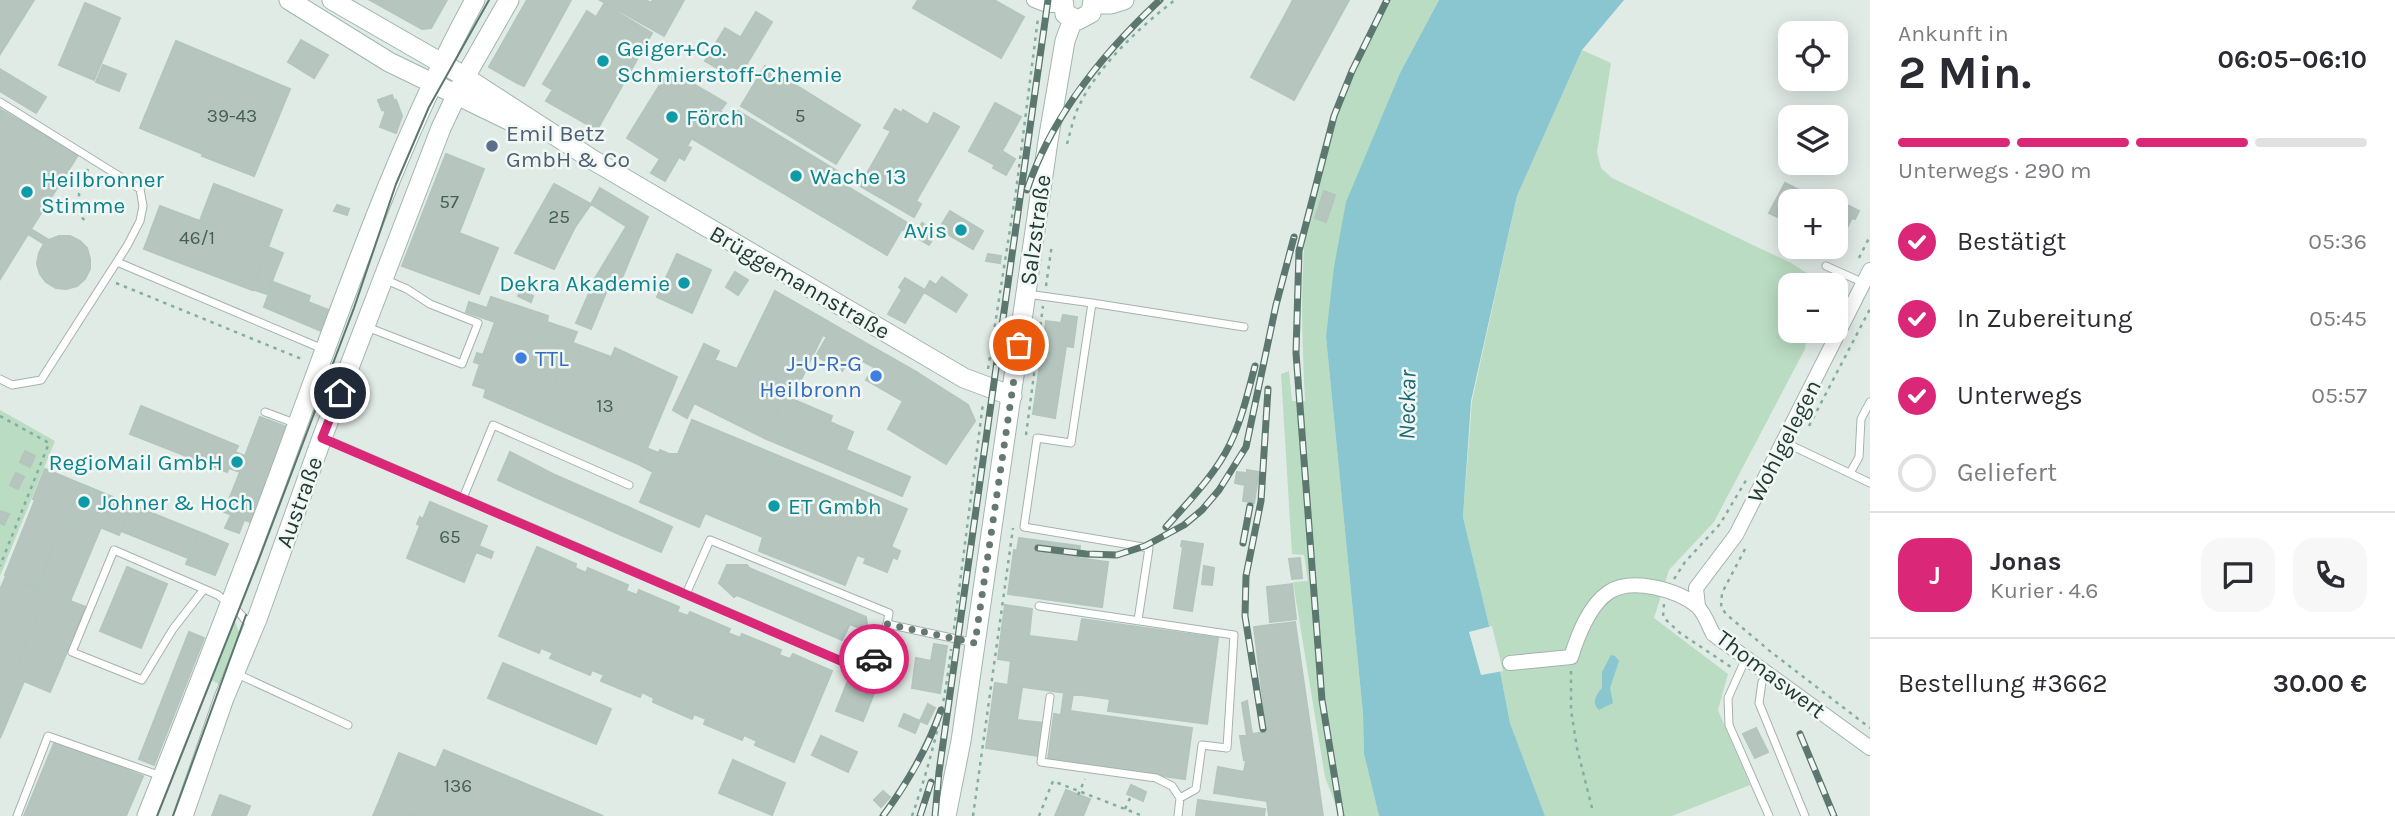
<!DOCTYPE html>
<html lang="de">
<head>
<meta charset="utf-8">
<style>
	:root { --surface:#fff; --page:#f7f7f7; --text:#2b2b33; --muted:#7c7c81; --line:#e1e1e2; --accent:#db2777 }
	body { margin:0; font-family:Karla,sans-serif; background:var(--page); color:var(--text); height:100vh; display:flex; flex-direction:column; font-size:26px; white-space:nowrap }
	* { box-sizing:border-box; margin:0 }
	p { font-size:23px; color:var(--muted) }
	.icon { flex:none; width:38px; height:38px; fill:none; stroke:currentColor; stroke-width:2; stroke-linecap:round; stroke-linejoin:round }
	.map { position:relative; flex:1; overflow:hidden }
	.details { display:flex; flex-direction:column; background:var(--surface); width:525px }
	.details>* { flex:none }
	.fabs { position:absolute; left:1778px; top:21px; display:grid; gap:14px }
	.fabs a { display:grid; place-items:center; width:70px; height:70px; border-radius:14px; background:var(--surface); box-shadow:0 4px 18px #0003; font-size:35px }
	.pin { position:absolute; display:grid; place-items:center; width:60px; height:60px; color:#fff; margin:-30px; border:4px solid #fff; border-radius:50%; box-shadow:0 2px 7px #0007 }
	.courier { position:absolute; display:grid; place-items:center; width:70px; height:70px; margin:-35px; border:5px solid #db2777; border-radius:50%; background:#fff; color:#222; box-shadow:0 2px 9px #0007 }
	.head em { font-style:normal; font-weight:700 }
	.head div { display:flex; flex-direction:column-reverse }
	.head { display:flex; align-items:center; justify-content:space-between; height:119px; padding:0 28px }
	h1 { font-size:46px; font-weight:700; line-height:52px }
	.bar { display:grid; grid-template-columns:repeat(4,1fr); gap:10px 7px; align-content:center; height:84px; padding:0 28px }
	.bar i { height:9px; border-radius:5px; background:var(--line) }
	.bar .on { background:var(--accent) }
	.bar p { grid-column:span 4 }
	.line { display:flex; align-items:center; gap:18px; padding:0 28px; border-top:2px solid var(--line) }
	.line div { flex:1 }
	.round { display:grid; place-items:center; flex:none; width:74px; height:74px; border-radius:21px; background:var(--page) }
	ol { padding:0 28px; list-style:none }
	li { display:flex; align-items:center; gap:21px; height:77px }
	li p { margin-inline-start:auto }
	li .icon { padding:7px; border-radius:50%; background:var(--accent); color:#fff; stroke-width:4 }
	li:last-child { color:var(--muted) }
	li i { width:38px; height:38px; border:4px solid var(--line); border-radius:50% }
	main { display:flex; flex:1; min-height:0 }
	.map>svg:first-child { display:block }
</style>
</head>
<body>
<main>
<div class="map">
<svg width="1870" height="816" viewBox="0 0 1870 816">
	<rect width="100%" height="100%" fill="#e1ebe6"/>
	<path fill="#badcc2" d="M1391,0H1439L1401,71L1326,337L1363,714L1364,754L1379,816H1340L1325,777L1293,582L1308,581L1304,555L1292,554L1281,374L1289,371L1292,401H1305C1301,315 1297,224 1324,140C1340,91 1367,46 1391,0Z
		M1582,50L1611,63L1597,152L1601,168L1612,178L1791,263L1813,277L1812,285H1790V331H1807L1805,349L1714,522L1669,570L1654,618L1728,674L1718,710L1750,785L1672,816H1545L1510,723L1500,671L1463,517L1472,401L1517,196Z
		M0,410L55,441L0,576Z
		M234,619L239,632L244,634L225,688L208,678Z"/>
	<path fill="#8ac6cf" d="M1439,0H1624L1582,50L1517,196L1471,401L1463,517L1500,671L1510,723L1545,816H1379L1364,754L1363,714L1326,337L1334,267L1346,202L1401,71Z
		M1611,655L1615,656L1619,661L1610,688L1613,703L1599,710C1591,703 1596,695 1602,688V672Z"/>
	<path fill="#e1ebe6" d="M1492,626L1503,671L1481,675L1469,632Z"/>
	<path fill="#b6c6bf" stroke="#b3c5bd" stroke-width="2" d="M0,0H34L0,54Z
		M370,0H447L431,28L422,29Z
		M527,0H563L517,83L489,67Z
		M563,0H571L524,86L517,83Z
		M600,0H645L651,3L653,0H684L664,36Z
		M918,0H994L1024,17L1001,58L913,8Z
		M1293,0H1349L1326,42L1283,19Z
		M85,3L120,18L94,80L59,65Z
		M604,4L652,33L597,130L546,101Z
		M587,11L596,17L553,90L543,84Z
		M756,12L772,22L757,47L741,37Z
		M1283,19L1326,42L1294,100L1251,77Z
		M725,28L757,47L737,80L705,61Z
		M301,40L328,55L314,78L288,62Z
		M176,41L290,89L254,176L202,156L203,154L140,128Z
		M103,65L126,74L119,91L96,82Z
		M765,66L860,125L836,164L741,106Z
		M0,69L46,97L36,113L0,91Z
		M669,70L716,97L687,146L691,148L684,160L679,157L665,181L651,173L660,159L627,138Z
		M392,95L394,101L396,100L402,116L396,133L380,127L385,113L384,109L382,110L378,100Z
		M716,97L726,103L720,111L733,119L738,111L839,172L835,179L906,222L887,255L691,138Z
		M995,103L1021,117L1002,151L1015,159L1006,175L993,168L995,165L969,151Z
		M0,109L78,155L31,229L49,240L59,236H70L80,241L87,248L90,259V269L85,279L77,286L66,289L56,288L46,282L40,274L37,264L39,253L44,244L28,234L0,279Z
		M895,109L902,113L903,110L928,125L934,113L959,127L916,201L921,204L914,217L860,186L891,131L884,128Z
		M446,154L484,169L459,233L498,248L479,294L402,266Z
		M1785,183L1821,201H1790V223L1769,213Z
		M214,184L282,210L272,236L250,228L245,239L268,247L252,290L144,249L160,206L240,236L244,226L204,210Z
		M554,184L591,204L575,227L554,269L515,253Z
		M600,188L648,217L640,235L591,204Z
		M1324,191L1335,195L1326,222L1315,218Z
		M1843,203L1859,211L1855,219L1852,218L1837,247L1836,209L1839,211Z
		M337,205L349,209L347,215L334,211Z
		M204,210L244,226L240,236L200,221Z
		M950,211L983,231L973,249L939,229Z
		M906,222L918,230L922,223L937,232L929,245L902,229Z
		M626,227L640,235L616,292L594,280Z
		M250,228L272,236L268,247L245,239Z
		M268,247L283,253L267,294L252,289Z
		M677,254L711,270L692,313L657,297Z
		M988,254L1001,256L1000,263L986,261Z
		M735,272L748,280L738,295L726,287Z
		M942,277L967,295L956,312L924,292L930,281L936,285Z
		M905,278L925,290L905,323L888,314L902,290L899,287Z
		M273,282L310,296L308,302L329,310L321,331L264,307Z
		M593,284L607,290L591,329L576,323Z
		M521,290L533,296L531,302L518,296Z
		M775,291L829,322L799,384L791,383L764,438L694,403L715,360L737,369Z
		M491,297L548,316L547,322L577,332L539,421L484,397L486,389L473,385L480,364L474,362L477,353L483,355L495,322L466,312L469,302L487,308Z
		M1063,315L1077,317L1073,347L1066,346L1055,418L1033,414L1046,321L1061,323Z
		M829,322L918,373L903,401L866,380L874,367L853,356L842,371L816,356L827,337L823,335Z
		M573,343L611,357L610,361L672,389L640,465L539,421Z
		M704,344L719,351L687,418L673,410Z
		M615,348L677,377L672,389L610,361Z
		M918,373L968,405L975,421L946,464L888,429Z
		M785,396L832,416L830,422L853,432L846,450L910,477L902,496L764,438Z
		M141,406L238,446L235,452L245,456L260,417L287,427L250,522L224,512L240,472L229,468L227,472L130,434Z
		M692,420L907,509L891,547L900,551L897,559L893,557L887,572L864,563L866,558L857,555L845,585L759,551L763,537L705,513L699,527L640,502L653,472L640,465L646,448L659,453L660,450L669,454H678Z
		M25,451L35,456L30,467L20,462Z
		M510,452L555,475L544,501L498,480Z
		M45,469L132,505L119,535L33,499Z
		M1247,470L1259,472L1254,503L1243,501L1245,485L1235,483L1237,472L1247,473Z
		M16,473L24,477L18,489L10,485Z
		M555,475L603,496L592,522L544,501Z
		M603,496L626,506L614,532L592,522Z
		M35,500L67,513L37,588L5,575Z
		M430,502L487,526L479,546L493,552L491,558L476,552L464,582L407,558L420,526L417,524L420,517L423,519Z
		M132,505L199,532L188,558L121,531Z
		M626,506L672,527L661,552L614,532Z
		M0,511L9,514L4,525L0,523Z
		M67,513L101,527L70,601L86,607L50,692L24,681L0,738V708L47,593L37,588Z
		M231,515L244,520L239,533L225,528Z
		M199,532L228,544L215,575L186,564Z
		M1019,538L1080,546L1078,558L1108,562L1102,607L1008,594L1014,550L1017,551Z
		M1182,541L1203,544L1192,611L1174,608L1183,547L1181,546Z
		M537,547L576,564L575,568L586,573L588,568L628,585L626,591L637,595L639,590L679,607L677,612L688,616L690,612L730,629L728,633L740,638L742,634L781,650L779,655L790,659L793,654L832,671L794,762L755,745L757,741L744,735L742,740L704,724L706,719L694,714L692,719L653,702L654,698L642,692L640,697L601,681L604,675L592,670L590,675L550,658L553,653L541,648L539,653L499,636Z
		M1300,558L1302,578L1292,579L1289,559Z
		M727,565H747L749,568L866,617L867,625L862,629L850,624L842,640L737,595L734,597L719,583Z
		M1204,566L1214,568L1212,585L1202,584Z
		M127,567L167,584L141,648L100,631Z
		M6,576L47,593L0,708V590Z
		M1292,584L1296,619L1270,622L1267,587Z
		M1005,605L1032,609L1029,636L1078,642L1082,619L1218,638L1207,724L1108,711L1110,699L1008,685L1011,661L998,659Z
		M1295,622L1323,816H1269L1267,801L1214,793L1218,767L1244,772L1246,761L1244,760L1240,736H1247L1242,703L1247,701L1252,734L1267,732L1254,627Z
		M189,632L204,638L154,765L139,759Z
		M934,644L947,646L940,693L912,688L916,658L931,661Z
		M503,663L611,709L596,744L488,698Z
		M849,678L876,688L863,721L836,711Z
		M995,683L1022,687L1017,720L1043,723L1039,756L986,748Z
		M1064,693L1073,694L1070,711L1192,728L1185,779L1048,760L1054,714L1061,715Z
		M928,704L935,708L927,724L920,721Z
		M904,714L920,721L915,733L899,726Z
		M1756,728L1768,752L1755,758L1743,734Z
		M821,736L857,752L848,772L812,755Z
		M55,741L143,776L126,816H24Z
		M444,750L603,816H414L379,802L399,753L436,768Z
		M733,760L785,783L772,815L719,793Z
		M1131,785L1146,792L1143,801L1127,794Z
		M1066,790L1090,799L1083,816H1055Z
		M883,791L890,797L881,807L874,800Z
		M220,795L250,806L246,816H212Z
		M1198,800L1265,809L1264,816H1196Z
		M379,802L414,816H373Z"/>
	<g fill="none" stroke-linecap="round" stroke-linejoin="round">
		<defs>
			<path id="lane" d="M0,102L140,189L143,206L140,221L127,246L41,380L12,385L0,379
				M117,262L323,349
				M1826,266L1864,283
				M1027,294L1092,303L1071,443L1037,438L1024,527L1149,548L1138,620
				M1092,303L1244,327
				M367,327L462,364L478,323L430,304L407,289L384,279
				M265,412L297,424
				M323,438L686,594L710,540L889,613L887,624L975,643
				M1784,442L1870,483
				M1850,473L1859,457L1861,419L1870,402
				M463,498L493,425L629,485
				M204,589L173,629L142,680L72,652L114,550L218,595C228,604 238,609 245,620L256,619
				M686,594L869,673L887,624
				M1039,606L1234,635L1227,748L1202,745L1196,789L1180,798L1178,816
				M1746,658L1728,698L1729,725L1769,816
				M235,673L348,725
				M1768,674L1762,682L1759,703L1805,816
				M1050,697L1041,762L1156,778L1172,786L1180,798
				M17,816L48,736L161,776"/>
			<path id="street" d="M1034,0L1047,5H1062
				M1698,606L1696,588L1736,535L1870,270
				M1510,663L1571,657C1578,635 1589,605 1609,592C1632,577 1678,590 1697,606C1704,612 1709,626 1713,634L1870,748"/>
			<path id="secondary" d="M289,0L389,62L531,131
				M332,0L457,72L593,160L964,378L1012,396
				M1063,0L1065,14L1078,20L1091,13L1093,0
				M1094,4H1111L1124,0
				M147,816C200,683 252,550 301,415C353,274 403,132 475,0
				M183,816L224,698L257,619L322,438L441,128L465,77L509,0
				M946,816L961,741L1048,141L1065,41L1073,19"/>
		</defs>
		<use href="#lane" stroke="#a4b3ad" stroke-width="9"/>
		<use href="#street" stroke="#a4b3ad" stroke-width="16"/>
		<use href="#secondary" stroke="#a0b7ae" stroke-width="21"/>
		<path stroke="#82ae9f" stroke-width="2.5" stroke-dasharray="3.5 5" stroke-linecap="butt" d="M1067,144C1071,130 1074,114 1081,102C1100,64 1142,25 1175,0
			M88,169L79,194L80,216L88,223
			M1859,258L1870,236
			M116,283L304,360
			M1046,286L1052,244
			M988,369L1016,191L1038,18
			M0,416L49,443L0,566
			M1809,426L1870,309
			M1026,435L1043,306
			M1745,549L1722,593L1721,607L1726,614L1771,652L1870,728
			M1674,579L1685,562L1720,524L1748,477
			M1664,604L1663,617L1680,633L1731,667
			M954,629L983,403
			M1571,671V710L1577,748L1592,808
			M1078,795L1085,779
			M1125,809L1131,796
			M912,816C931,761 945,707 951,649
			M973,816L1013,528
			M1039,816L1053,781L1143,816"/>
		<use href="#lane" stroke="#fff" stroke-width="7"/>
		<use href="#street" stroke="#fff" stroke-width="14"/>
		<use href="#secondary" stroke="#fff" stroke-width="19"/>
		<path stroke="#5c776f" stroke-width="2" d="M157,816L259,559L354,308L396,184L429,107L489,0
			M173,816L246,615"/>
		<defs>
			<path id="rail" d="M1027,190C1052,115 1103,53 1160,0
				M1166,527C1188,502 1215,475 1230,444C1242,419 1248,392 1255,366
				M1243,543L1250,506
				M1038,548L1086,554L1117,555L1145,546L1184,525L1202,510L1219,490L1246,447L1276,305L1294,237
				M1263,729L1245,616L1246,576L1261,501L1268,389
				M1800,734L1834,816
				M883,816C908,782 927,750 941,710
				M920,816L931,782
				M935,816L939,772L1048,0
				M1341,816L1322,700L1296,353L1299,251L1334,116L1352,71L1387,0"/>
		</defs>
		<use href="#rail" stroke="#5c776f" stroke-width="7"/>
		<use href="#rail" stroke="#f1f8f4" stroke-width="4.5" stroke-dasharray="13" stroke-linecap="butt"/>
	</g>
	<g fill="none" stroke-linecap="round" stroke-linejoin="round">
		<path stroke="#657972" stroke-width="7" stroke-dasharray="0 12.6" d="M874,659L887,624L975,643L1019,345"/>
		<path stroke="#db2777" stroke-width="9" d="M340,393L322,438L869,673L874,659"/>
	</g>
	<g fill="#0f9aa8" stroke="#f1f8f4" stroke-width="2.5">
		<circle cx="603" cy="61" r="7"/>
		<circle cx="672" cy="117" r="7"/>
		<circle cx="796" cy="176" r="7"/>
		<circle cx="27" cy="192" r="7"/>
		<circle cx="961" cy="230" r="7"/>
		<circle cx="684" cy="283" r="7"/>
		<circle cx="237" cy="462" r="7"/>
		<circle cx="84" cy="502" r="7"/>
		<circle cx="774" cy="506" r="7"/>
	</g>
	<circle fill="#5c6f8a" stroke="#f1f8f4" stroke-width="2.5" cx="492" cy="146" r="7"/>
	<g fill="#3f7fe0" stroke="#f1f8f4" stroke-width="2.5">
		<circle cx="521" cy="358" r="7"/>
		<circle cx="876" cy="376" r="7"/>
	</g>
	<g text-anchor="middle" stroke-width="5" stroke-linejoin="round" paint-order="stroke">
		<g font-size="19" fill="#475e57">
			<text x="232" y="122">39-43</text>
			<text x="800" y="122">5</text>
			<text x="449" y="208">57</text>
			<text x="559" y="223">25</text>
			<text x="197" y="244">46/1</text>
			<text x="605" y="412">13</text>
			<text x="450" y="543">65</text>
			<text x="458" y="792">136</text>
		</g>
		<g font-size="23" fill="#0d838f" stroke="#f1f8f4" text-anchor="start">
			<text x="617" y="56">Geiger+Co.<tspan x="617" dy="26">Schmierstoff-Chemie</tspan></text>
			<text x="686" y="125">Förch</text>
			<text x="810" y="184">Wache 13</text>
			<text x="41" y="187">Heilbronner<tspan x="41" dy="26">Stimme</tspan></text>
			<text x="947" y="238" text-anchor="end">Avis</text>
			<text x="670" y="291" text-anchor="end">Dekra Akademie</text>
			<text x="223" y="470" text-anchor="end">RegioMail GmbH</text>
			<text x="98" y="510">Johner &amp; Hoch</text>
			<text x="788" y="514">ET Gmbh</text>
		</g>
		<g font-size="23" fill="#4e5e75" stroke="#f1f8f4" text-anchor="start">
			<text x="506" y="141">Emil Betz<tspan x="506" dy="26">GmbH &amp; Co</tspan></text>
		</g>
		<g font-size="23" fill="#223b34" stroke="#f1f8f4">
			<text transform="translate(1035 230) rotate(-82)" y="8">Salzstraße</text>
			<text transform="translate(800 282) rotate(30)" y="8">Brüggemannstraße</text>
			<text transform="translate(1784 441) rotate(-63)" y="8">Wohlgelegen</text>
			<text transform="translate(299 502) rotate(-70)" y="8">Austraße</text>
			<text transform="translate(1771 674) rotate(37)" y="8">Thomaswert</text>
		</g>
		<g font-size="23" fill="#366cbe" stroke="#f1f8f4" text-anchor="start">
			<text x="535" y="366">TTL</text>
			<text x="862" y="371" text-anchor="end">J⁃U⁃R⁃G<tspan x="862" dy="26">Heilbronn</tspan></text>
		</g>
		<g font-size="24" font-style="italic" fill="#1d6976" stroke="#f1f8f4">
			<text transform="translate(1407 405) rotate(-89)" y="8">Neckar</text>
		</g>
	</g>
</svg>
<div class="fabs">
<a><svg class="icon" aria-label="locate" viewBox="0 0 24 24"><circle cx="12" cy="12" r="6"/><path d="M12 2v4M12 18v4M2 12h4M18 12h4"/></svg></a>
<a><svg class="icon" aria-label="layers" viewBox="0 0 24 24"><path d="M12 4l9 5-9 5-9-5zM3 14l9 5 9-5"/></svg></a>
<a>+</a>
<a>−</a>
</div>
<div class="pin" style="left:1019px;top:345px;background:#ea580c"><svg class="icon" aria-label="bag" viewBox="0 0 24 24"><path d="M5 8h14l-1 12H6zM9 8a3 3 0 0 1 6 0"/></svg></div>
<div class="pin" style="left:340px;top:393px;background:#1f2937"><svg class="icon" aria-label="home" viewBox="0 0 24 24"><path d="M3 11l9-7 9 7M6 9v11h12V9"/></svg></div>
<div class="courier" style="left:874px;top:659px"><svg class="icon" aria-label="car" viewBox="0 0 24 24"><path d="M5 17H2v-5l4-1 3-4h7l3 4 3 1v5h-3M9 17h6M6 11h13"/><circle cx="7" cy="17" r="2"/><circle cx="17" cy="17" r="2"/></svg></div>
</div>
<section class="details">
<div class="head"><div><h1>2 Min.</h1><p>Ankunft in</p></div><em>06:05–06:10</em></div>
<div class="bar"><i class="on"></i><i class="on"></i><i class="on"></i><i></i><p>Unterwegs · 290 m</p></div>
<ol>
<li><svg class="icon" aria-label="check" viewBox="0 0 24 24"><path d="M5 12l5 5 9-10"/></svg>Bestätigt<p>05:36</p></li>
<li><svg class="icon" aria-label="check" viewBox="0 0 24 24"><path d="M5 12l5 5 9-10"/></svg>In Zubereitung<p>05:45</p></li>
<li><svg class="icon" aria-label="check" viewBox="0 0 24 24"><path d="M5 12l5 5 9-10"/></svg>Unterwegs<p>05:57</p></li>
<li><i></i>Geliefert</li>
</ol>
<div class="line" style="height:126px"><b class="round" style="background:var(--accent);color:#fff">J</b><div><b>Jonas</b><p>Kurier · 4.6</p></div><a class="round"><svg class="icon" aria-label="chat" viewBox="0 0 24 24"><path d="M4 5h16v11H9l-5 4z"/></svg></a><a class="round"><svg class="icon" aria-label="phone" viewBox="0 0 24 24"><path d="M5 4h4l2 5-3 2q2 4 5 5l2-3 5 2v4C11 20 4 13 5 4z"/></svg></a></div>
<div class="line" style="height:91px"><div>Bestellung #3662</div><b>30.00 €</b></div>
</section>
</main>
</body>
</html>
